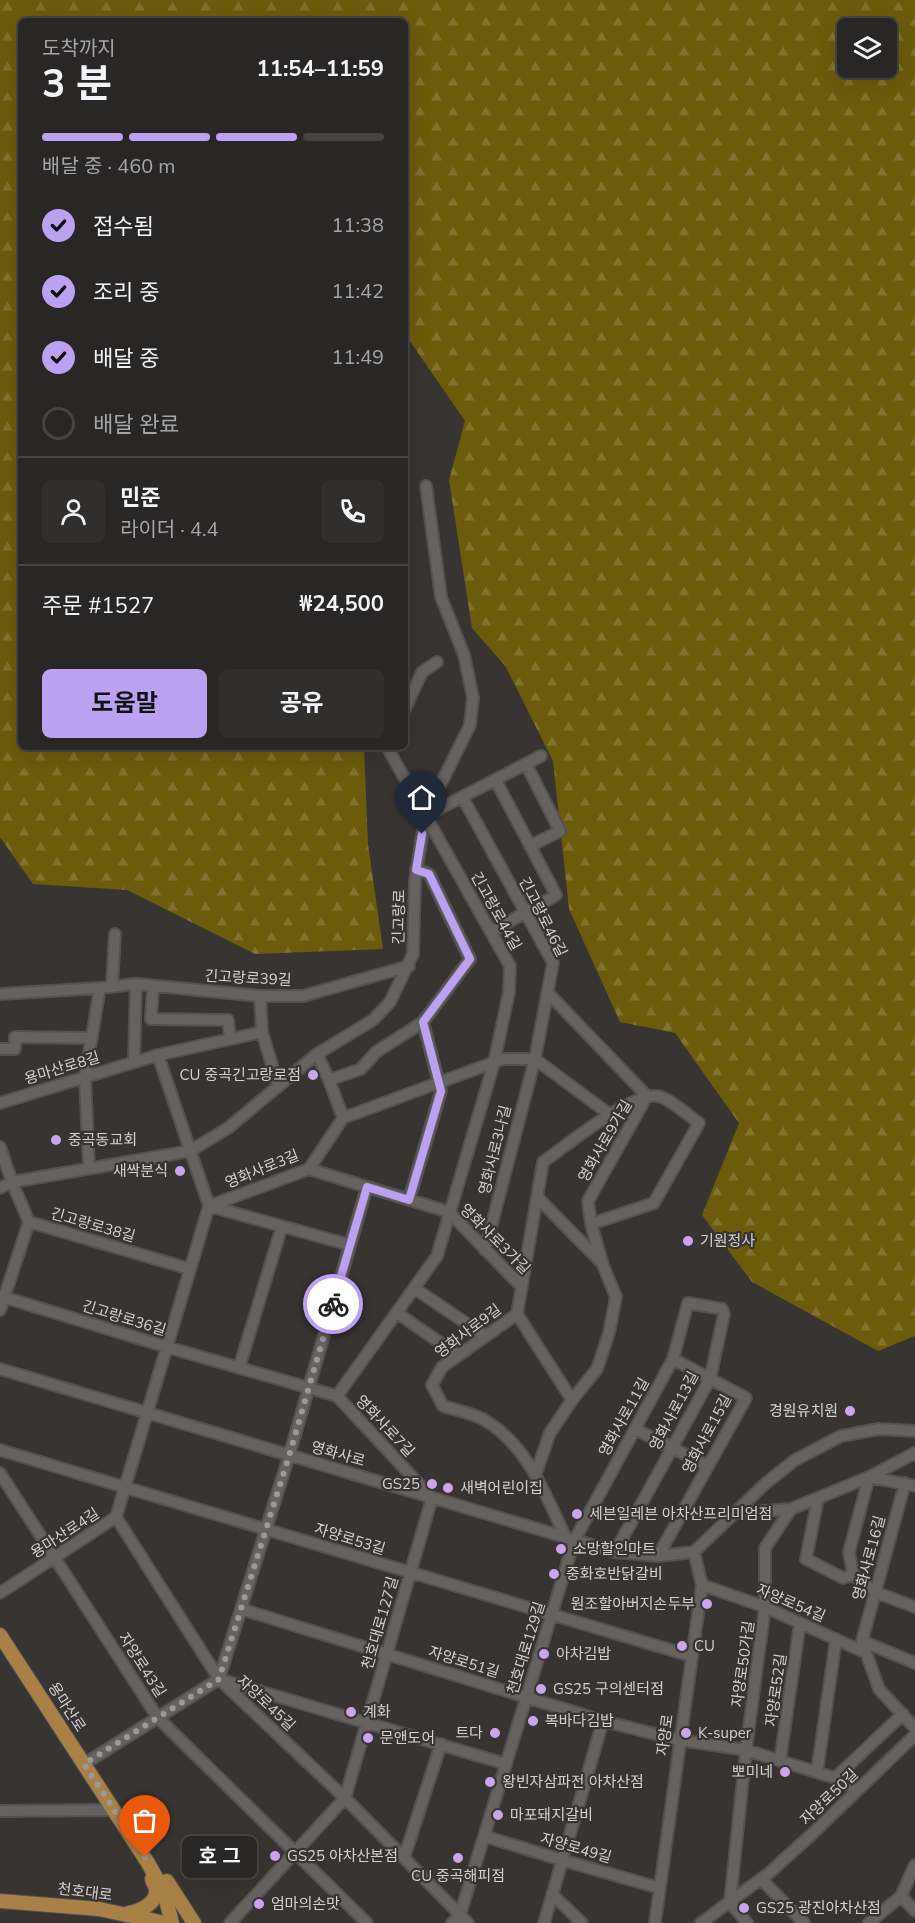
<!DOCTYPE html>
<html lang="ko">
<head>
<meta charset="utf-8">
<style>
	:root { --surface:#292726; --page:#312f2e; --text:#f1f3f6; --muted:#a5a5a7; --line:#454443; --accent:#bca0f2 }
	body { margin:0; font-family:"Nunito Sans","Noto Sans KR",sans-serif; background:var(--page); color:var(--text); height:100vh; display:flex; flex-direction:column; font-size:22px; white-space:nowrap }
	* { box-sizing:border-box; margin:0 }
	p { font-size:20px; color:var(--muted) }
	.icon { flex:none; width:33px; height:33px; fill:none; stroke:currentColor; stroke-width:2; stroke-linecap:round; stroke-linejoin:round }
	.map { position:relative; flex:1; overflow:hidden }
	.panel { position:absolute; left:18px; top:18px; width:390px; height:732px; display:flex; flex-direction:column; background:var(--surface); border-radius:9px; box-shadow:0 6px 24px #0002,0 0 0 2px var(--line) }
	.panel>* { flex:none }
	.controls { position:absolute; left:837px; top:18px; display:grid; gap:12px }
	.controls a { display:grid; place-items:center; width:60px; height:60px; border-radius:9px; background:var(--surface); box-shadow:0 6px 24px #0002,0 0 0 2px var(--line); font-size:30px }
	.pin { position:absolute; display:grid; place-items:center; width:51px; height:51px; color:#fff; margin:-62px -26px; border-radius:50% 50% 50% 0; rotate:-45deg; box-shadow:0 0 6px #0007 }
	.pin .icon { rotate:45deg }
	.courier { position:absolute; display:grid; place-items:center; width:60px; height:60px; margin:-30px; border:4px solid #bca0f2; border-radius:50%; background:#fff; color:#222; box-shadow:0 2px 8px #0007 }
	.bubble { position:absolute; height:42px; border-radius:9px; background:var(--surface); box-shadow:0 6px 24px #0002,0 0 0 2px var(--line); font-size:20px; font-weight:700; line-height:42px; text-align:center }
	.head em { font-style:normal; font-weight:700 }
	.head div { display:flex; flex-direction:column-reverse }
	.head { display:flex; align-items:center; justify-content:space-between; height:102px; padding:0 24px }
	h1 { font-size:39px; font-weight:700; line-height:45px }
	.bar { display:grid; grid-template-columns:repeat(4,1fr); gap:9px 6px; align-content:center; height:72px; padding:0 24px }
	.bar i { height:8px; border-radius:4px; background:var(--line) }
	.bar .active { background:var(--accent) }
	.bar p { grid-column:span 4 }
	.line { display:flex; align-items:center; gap:15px; padding:0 24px; border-top:2px solid var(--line) }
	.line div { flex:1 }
	.round { display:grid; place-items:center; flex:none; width:63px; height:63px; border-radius:9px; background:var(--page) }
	ol { padding:0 24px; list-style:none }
	li { display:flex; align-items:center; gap:18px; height:66px }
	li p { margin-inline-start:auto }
	li .icon { padding:6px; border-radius:50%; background:var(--accent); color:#111; stroke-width:4 }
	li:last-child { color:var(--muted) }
	li i { width:33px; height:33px; border:3px solid var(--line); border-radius:50% }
	.action { display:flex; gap:12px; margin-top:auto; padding:12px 24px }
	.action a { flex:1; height:69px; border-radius:9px; background:var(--accent); color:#111; font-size:24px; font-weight:700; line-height:69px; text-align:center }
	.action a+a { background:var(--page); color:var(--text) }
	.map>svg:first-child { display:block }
</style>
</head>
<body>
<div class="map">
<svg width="915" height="1923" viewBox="0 0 915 1923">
	<defs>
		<pattern id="forest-firs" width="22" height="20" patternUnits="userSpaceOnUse" patternTransform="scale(1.5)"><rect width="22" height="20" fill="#6d5b0c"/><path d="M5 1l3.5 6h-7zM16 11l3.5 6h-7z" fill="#81722e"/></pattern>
	</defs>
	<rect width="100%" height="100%" fill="#373432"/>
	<path fill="url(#forest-firs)" fill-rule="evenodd" d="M0,0H915V1336L878,1351L752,1282L702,1215L739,1123L675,1033L620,1022L569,909L553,761L506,667L472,628L449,480L465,421L405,334V21H21V747H364L368,844L383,949L255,954L127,890L33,884L0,837ZM848,28H886V68H848Z"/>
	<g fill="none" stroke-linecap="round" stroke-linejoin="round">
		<defs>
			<path id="minor" d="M405,709L422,672L437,662
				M526,764L560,831L530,846
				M463,798L553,963L535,1059L485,1250
				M425,816L541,756
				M491,932L556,895L496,781
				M112,986L115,934
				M153,986L151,1019L228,1020L230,1038
				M548,993L647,1096
				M0,994L100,988L136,984L260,996H303L409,966
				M260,996L262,1032L278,1085
				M0,1049H15V1037L92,1038
				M317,1054L329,1080L343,1118
				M134,1062L136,984
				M329,1080L361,1069L376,1052L423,1022L470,959L429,874L416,869
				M0,1103L158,1055L262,1032
				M0,1147L12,1182L29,1222
				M89,1167L85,1077L100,988
				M309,1169L449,1212L522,1287
				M0,1188L12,1182L190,1151L228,1128L317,1054L373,1020L390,1002L413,954L415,881L425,816L470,725L473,698L464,655L441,597L426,486
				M537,1197L602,1263
				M409,1200L441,1091L423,1022
				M209,1206L309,1169L343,1118L503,1059H535L609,1114
				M209,1206L350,1245
				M29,1222L190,1269
				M414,1288L485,1336
				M0,1296L167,1347L337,1396
				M0,1310L29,1222
				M397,1313L458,1355
				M517,1314L572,1400
				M239,1368L282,1226
				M0,1369L615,1552L658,1556L694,1552L766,1483L795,1460L841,1436L879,1429L915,1431
				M337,1396L437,1256L494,1063L509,992L510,966L387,747
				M635,1429L708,1466
				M0,1450L691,1656
				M0,1473L158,1718L367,1923
				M536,1473L550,1433L572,1400L597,1369L609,1333L616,1297L603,1265L591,1224L588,1201L647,1096
				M915,1486L869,1477L849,1552L853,1575L875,1592L915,1607
				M818,1498L806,1559L843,1578L853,1575
				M734,1513L791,1509L869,1477L915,1453
				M116,1517L219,1679L345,1798L468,1923
				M566,1538C545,1494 528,1445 483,1419C471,1413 456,1410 443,1406L432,1385L442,1367L517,1314L543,1162C566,1146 630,1093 657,1096C668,1097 689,1116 699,1123L654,1203L591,1224
				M658,1556L746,1398L673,1359
				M702,1585L765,1607L866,1653
				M0,1593L116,1517L209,1206L158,1055
				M241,1609L603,1721L679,1740L746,1750L835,1778L858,1790
				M862,1641L905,1483
				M862,1641L915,1663
				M864,1647L879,1689L915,1728
				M222,1680L506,1764
				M780,1761L800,1623
				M84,1764L219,1679L289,1456L367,1187
				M817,1772L836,1639
				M835,1778L903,1714
				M0,1811L115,1810
				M484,1836L562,1860L659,1888
				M404,1858L441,1744
				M761,1879L804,1923
				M552,1894L582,1923
				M901,1896L915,1911
				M230,1923L345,1798L432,1498L337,1396
				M452,1923L460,1915L574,1541L673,1359L688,1303L722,1309L724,1314L710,1379L615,1552
				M544,1923L603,1721
				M655,1923L702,1585L694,1552
				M701,1923L769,1873L811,1835L915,1735
				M747,1923L730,1902L746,1750L765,1607V1548L791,1509
				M869,1923L901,1896L915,1865"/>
			<path id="major" d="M0,1635L148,1863L164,1892L172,1923
				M167,1881L194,1923
				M0,1901L99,1909L165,1923
				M129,1913C140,1911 158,1903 156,1889C155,1885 153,1883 152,1879"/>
		</defs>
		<use href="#minor" stroke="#545251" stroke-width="14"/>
		<use href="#major" stroke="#545251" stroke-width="16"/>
		<use href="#minor" stroke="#666260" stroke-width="10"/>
		<use href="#major" stroke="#a98147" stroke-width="14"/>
	</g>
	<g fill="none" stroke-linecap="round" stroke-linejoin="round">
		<path stroke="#9c9a99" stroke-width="6" stroke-dasharray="0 10.8" d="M145,1857L84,1764L219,1679L289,1456L333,1304"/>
		<path stroke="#bca0f2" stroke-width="8" d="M333,1304L367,1187L409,1200L441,1091L423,1022L470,959L429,874L416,870L422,834"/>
	</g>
	<g fill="#c8a5ee" stroke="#373432" stroke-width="2">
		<circle cx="313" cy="1075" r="6"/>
		<circle cx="56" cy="1140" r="6"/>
		<circle cx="180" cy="1171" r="6"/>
		<circle cx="688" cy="1241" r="6"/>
		<circle cx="850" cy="1411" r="6"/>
		<circle cx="432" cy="1484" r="6"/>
		<circle cx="448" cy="1488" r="6"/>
		<circle cx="577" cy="1514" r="6"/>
		<circle cx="561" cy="1549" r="6"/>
		<circle cx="554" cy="1574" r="6"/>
		<circle cx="707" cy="1604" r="6"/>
		<circle cx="682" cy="1646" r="6"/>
		<circle cx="544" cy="1654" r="6"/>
		<circle cx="541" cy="1689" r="6"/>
		<circle cx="351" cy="1712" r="6"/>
		<circle cx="533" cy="1721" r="6"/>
		<circle cx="495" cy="1733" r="6"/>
		<circle cx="686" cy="1733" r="6"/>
		<circle cx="368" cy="1738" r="6"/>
		<circle cx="785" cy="1772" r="6"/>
		<circle cx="490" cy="1782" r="6"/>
		<circle cx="498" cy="1815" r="6"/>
		<circle cx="275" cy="1856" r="6"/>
		<circle cx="458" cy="1858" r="6"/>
		<circle cx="259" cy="1904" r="6"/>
		<circle cx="744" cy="1908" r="6"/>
	</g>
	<g text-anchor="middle" stroke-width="4.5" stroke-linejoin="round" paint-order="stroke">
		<g font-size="15" fill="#d3d1d0" stroke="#373432">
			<text transform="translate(496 911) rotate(61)" y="5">긴고랑로44길</text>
			<text transform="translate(399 917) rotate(-89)" y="5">긴고랑로</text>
			<text transform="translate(543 917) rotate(63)" y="5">긴고랑로46길</text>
			<text transform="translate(248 978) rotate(3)" y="5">긴고랑로39길</text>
			<text transform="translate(62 1068) rotate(-17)" y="5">용마산로8길</text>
			<text transform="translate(605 1141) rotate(-60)" y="5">영화사로9가길</text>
			<text transform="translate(495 1150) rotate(-76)" y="5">영화사로3나길</text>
			<text transform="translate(262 1169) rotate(-22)" y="5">영화사로3길</text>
			<text transform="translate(93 1225) rotate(16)" y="5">긴고랑로38길</text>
			<text transform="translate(495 1239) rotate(45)" y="5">영화사로3가길</text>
			<text transform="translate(124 1318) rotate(17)" y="5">긴고랑로36길</text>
			<text transform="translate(468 1331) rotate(-37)" y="5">영화사로9길</text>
			<text transform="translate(674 1411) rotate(-62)" y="5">영화사로13길</text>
			<text transform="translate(624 1417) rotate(-61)" y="5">영화사로11길</text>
			<text transform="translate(385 1426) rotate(47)" y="5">영화사로7길</text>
			<text transform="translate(707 1434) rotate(-62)" y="5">영화사로15길</text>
			<text transform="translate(338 1454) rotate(16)" y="5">영화사로</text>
			<text transform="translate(65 1533) rotate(-33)" y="5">용마산로4길</text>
			<text transform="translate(350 1539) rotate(17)" y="5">자양로53길</text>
			<text transform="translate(869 1558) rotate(-75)" y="5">영화사로16길</text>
			<text transform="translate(791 1603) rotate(23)" y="5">자양로54길</text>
			<text transform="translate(380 1623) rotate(-74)" y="5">천호대로127길</text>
			<text transform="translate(526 1648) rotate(-73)" y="5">천호대로129길</text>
			<text transform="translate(464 1662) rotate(17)" y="5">자양로51길</text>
			<text transform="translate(743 1664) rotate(-82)" y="5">자양로50가길</text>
			<text transform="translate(142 1665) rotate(57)" y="5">자양로43길</text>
			<text transform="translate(776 1690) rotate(-82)" y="5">자양로52길</text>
			<text transform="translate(266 1703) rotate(43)" y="5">자양로45길</text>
			<text transform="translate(67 1707) rotate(57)" y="5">용마산로</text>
			<text transform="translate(665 1735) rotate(-82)" y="5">자양로</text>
			<text transform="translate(829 1797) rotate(-44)" y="5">자양로50길</text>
			<text transform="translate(576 1848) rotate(16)" y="5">자양로49길</text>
			<text transform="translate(85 1892) rotate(7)" y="5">천호대로</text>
		</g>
		<g font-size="15" fill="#d3d1d0" stroke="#373432" text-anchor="start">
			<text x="301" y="1080" text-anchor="end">CU 중곡긴고랑로점</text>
			<text x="68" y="1145">중곡동교회</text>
			<text x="168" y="1176" text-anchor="end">새싹분식</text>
			<text x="700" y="1246">기원정사</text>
			<text x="838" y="1416" text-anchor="end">경원유치원</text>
			<text x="420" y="1489" text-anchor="end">GS25</text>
			<text x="460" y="1493">새벽어린이집</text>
			<text x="589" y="1519">세븐일레븐 아차산프리미엄점</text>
			<text x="573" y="1554">소망할인마트</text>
			<text x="566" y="1579">중화호반닭갈비</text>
			<text x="695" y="1609" text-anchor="end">원조할아버지손두부</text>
			<text x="694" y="1651">CU</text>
			<text x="556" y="1659">아차김밥</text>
			<text x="553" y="1694">GS25 구의센터점</text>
			<text x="363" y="1717">계화</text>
			<text x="545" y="1726">복바다김밥</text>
			<text x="483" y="1738" text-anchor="end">트다</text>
			<text x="698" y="1738">K-super</text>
			<text x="380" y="1743">문앤도어</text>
			<text x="773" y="1777" text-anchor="end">뽀미네</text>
			<text x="502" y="1787">왕빈자삼파전 아차산점</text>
			<text x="510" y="1820">마포돼지갈비</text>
			<text x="287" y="1861">GS25 아차산본점</text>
			<text x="458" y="1881" text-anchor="middle">CU 중곡해피점</text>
			<text x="271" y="1909">엄마의손맛</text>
			<text x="756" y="1913">GS25 광진아차산점</text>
		</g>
	</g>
</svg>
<div class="controls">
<a><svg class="icon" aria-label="layers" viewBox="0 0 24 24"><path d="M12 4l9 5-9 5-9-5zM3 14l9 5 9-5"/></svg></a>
</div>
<div class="pin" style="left:145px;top:1857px;background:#ea580c"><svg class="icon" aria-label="bag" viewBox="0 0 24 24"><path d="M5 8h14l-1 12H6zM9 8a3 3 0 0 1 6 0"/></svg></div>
<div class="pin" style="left:422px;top:834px;background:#1f2937"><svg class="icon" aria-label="home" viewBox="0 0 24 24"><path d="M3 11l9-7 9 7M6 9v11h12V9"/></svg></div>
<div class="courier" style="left:333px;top:1304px"><svg class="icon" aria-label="bike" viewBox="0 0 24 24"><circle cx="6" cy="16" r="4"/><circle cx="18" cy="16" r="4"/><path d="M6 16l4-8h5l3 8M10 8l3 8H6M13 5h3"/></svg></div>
<div class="bubble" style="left:182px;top:1836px;width:75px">호 그</div>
<section class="panel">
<div class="head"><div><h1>3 분</h1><p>도착까지</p></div><em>11:54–11:59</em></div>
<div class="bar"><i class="active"></i><i class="active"></i><i class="active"></i><i></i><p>배달 중 · 460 m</p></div>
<ol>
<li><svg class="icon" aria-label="check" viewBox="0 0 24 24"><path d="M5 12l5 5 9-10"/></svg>접수됨<p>11:38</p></li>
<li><svg class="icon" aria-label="check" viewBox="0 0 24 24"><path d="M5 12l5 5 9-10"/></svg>조리 중<p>11:42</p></li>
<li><svg class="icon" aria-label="check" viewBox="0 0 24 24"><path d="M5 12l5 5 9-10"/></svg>배달 중<p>11:49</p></li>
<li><i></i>배달 완료</li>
</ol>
<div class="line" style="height:108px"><a class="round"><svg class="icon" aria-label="person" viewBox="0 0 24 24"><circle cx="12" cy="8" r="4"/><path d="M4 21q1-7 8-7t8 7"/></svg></a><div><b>민준</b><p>라이더 · 4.4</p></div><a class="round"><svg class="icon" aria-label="phone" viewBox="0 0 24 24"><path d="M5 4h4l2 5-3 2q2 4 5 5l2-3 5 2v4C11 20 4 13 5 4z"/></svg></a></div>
<div class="line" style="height:78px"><div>주문 #1527</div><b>₩24,500</b></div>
<div class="action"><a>도움말</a><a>공유</a></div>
</section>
</div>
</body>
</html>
